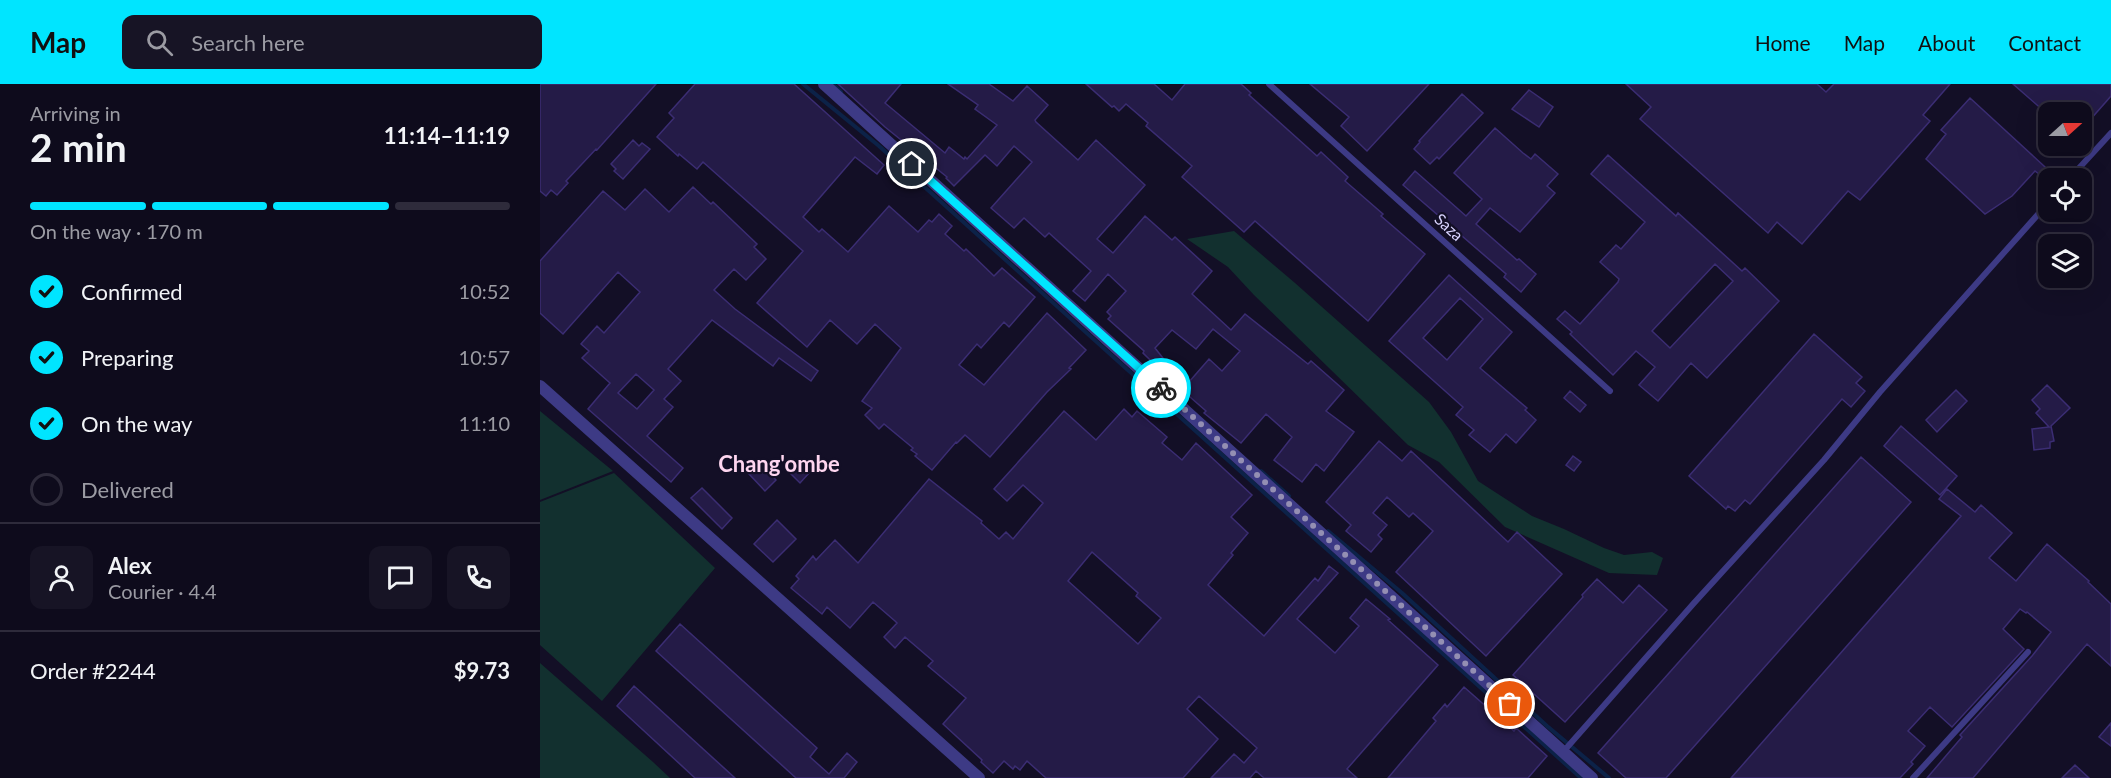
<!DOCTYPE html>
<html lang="en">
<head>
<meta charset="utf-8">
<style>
	:root { --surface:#0e0b1c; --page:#171425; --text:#f1f3f6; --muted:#9b9ba3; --line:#2e2b3b; --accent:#00e5ff }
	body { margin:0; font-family:Lato,sans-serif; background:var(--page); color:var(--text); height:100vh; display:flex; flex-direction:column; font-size:22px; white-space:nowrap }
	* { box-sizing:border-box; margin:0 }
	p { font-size:20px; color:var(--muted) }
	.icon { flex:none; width:33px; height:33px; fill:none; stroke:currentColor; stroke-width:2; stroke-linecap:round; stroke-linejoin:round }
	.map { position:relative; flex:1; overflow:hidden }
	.details { display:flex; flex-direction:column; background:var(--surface); width:540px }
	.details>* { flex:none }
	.needle { width:39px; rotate:69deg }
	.fabs { position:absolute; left:1498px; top:18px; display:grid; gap:12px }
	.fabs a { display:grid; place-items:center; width:54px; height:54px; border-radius:12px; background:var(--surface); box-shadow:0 6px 24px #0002,0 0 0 2px var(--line); font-size:30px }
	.pin { position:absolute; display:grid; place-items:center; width:51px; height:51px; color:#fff; margin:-26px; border:3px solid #fff; border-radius:50%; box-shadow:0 2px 6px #0007 }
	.courier { position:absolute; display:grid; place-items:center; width:60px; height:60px; margin:-30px; border:4px solid #00e5ff; border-radius:50%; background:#fff; color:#222; box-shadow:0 2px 8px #0007 }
	.headline em { font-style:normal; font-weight:700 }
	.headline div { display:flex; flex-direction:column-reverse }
	.headline { display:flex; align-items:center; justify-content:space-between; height:102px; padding:0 30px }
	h1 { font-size:39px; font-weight:700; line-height:45px }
	.bar { display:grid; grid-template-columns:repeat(4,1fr); gap:9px 6px; align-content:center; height:72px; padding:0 30px }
	.bar i { height:8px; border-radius:4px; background:var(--line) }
	.bar .on { background:var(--accent) }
	.bar p { grid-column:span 4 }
	.line { display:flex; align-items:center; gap:15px; padding:0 30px; border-top:2px solid var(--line) }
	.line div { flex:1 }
	.round { display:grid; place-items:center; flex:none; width:63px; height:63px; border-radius:12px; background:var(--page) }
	ol { padding:0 30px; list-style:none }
	li { display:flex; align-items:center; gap:18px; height:66px }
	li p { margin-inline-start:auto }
	li .icon { padding:6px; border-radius:50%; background:var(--accent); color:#111; stroke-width:4 }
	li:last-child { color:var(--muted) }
	li i { width:33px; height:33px; border:3px solid var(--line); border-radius:50% }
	header { display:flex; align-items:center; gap:36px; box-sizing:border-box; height:84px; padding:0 30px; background:var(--accent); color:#111 }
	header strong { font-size:28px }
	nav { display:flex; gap:33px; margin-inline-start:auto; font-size:21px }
	.search { width:420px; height:54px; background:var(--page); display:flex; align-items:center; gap:15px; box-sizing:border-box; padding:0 21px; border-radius:12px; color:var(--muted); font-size:22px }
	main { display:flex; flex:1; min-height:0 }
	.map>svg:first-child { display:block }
</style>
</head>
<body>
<header>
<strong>Map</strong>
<div class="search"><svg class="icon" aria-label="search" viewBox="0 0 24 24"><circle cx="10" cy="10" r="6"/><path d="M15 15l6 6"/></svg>Search here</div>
<nav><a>Home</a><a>Map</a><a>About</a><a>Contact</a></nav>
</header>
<main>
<section class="details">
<div class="headline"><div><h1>2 min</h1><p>Arriving in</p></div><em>11:14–11:19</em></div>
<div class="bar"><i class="on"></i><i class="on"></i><i class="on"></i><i></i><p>On the way · 170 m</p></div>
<ol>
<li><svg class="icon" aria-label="check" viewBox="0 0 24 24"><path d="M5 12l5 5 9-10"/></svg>Confirmed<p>10:52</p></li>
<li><svg class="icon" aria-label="check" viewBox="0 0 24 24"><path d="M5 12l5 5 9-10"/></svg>Preparing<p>10:57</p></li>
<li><svg class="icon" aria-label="check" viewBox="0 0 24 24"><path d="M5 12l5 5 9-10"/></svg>On the way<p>11:10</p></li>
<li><i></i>Delivered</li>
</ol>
<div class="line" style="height:108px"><a class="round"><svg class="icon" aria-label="person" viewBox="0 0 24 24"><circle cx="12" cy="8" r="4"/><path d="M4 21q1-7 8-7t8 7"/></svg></a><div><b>Alex</b><p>Courier · 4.4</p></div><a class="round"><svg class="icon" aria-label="chat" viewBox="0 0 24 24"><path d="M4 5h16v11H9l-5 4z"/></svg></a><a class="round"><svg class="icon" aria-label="phone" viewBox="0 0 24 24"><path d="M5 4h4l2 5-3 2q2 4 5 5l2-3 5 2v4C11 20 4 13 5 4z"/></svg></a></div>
<div class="line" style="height:78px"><div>Order #2244</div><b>$9.73</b></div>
</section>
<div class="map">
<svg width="1571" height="694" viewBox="0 0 1571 694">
	<rect width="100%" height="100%" fill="#130f26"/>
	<path fill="#12302f" d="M694,147L755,199L889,318L911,348L938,397L992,432L1024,445L1064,464L1084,471L1112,468L1123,474L1117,491L1069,489L965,443L899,378L868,361L714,211L688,183L647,155Z
		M0,327L73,387L0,416Z
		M74,389L175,484L62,617L0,561V418Z
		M0,579L113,678L130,694H0Z"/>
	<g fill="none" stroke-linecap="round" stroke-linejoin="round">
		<path stroke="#0c2248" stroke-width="4" d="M263,0L339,62L1041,694
			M293,0L301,8
			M721,387L749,412
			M788,447L862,509L1007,642L1069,694"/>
	</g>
	<path fill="#241b47" stroke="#3b2d73" stroke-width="1.5" fill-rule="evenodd" d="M0,0H116L57,66L56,65L26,97L28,99L17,111L11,106L6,112L0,107Z
		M155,0H254L344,81L337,90L315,73L263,133L279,148L282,145L308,168L349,122L378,148L389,136L392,138L399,130L412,142L405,150L424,167L426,165L454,192L462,184L495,213L469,243L464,238L441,264L437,260L419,281L444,301L507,229L546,266L529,284L531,285L507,308L450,373L425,351L417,359L416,358L392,386L375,372L377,370L371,366L373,364L344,340L339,345L325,331L332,324L322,317L361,264L335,240L317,260L290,236L267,263L217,219L263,167L163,78L157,85L139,70L138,72L117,53L134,34L129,29Z
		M298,0H361L345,19L405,69L409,63L424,75L425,73L427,75L457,41L435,25L438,21L408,0H449L473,17L487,2L508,21L495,36L496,38L538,76L556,56L605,101L557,155L573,169L605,132L632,156L635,153L672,187L652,210L691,246L705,230L768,280L771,277L804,306L786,327L814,348L784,387L776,380L762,398L734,376L752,353L726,330L701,359L664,329L666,327L642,306L669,275L682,287L700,267L673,245L656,265L632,246L615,264L641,297L636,301L603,269L604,267L568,235L571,232L567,228L586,207L568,190L545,217L533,207L551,187L509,149L505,153L484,134L474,144L451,124L492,78L474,62L457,82L445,71L414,102L406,94L407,93L345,43Z
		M546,0H614L632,16L645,0H701L711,9L709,11L777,72L781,68L808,93L805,97L843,130L841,132L885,170L828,237L715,137L704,148L642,93L652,82L606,42L608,39L586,20L579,27L574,22L572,23Z
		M770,0H889L827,67L801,42L809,33Z
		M1086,0H1277L1286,8L1294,0H1410L1383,31L1390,37L1320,116L1308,107L1262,160L1237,138L1228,149L1100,35L1111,23Z
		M1473,0H1571V12L1542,45V28H1505Z
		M989,6L1013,23L999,43L972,25Z
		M922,10L943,29L899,75L897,73L890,80L874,65L880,58L879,57Z
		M1430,14L1517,94H1509V98L1495,87L1472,112L1445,130L1386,75L1406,50L1401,46Z
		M955,44L983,69L991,75L995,70L1018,90L1007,102L1015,109L980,148L950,124L936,140L977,176L979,175L996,190L981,208L964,193L966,190L863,101L875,87L926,132L942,115L914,89Z
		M93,56L99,62L102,59L110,65L83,95L74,87L76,85L71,80Z
		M1068,71L1136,132L1138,129L1202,187L1205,184L1239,217L1167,294L1151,279L1118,317L1099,301L1115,283L1096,267L1073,291L1030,250L1032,248L1017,235L1025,227L1040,240L1078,198L1079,195L1060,178L1076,161L1081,165L1105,138L1051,90ZM1175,180L1193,197L1130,264L1112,247Z
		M153,103L171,120L173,118L217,160L214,163L226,175L206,196L194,185L174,206L195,225L278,287L271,297L239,274L233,282L172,236L128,285L141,297L124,315L133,323L107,352L143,384L131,398L48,325L70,299L42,274L49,267L41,260L57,242L64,249L100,208L78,188L23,250L0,229V177L63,107L85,126L105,105L129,128ZM96,290L114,306L97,325L78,309Z
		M909,191L972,248L940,284L987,324L985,326L996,336L976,359L966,350L950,368L929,351L934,346L916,331L923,323L849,257ZM920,214L943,235L907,276L883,254Z
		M1274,250L1322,293L1316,299L1325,307L1311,323L1302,315L1210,420L1205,416L1195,427L1188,422L1186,425L1149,392Z
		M1507,301L1530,324L1511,342L1514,357L1510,358V364L1494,366L1492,345L1509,343L1496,329L1500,325L1492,316Z
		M1416,306L1427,317L1397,348L1386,336Z
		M1030,307L1046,321L1040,328L1024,314Z
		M584,325L592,333L597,327L627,353L622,359L642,376L656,359L712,411L691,433L708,449L691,469L693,471L668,501L724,552L775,494L778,497L789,482L798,489L757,535L795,569L819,542L810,534L826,515L850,535L848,536L898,581L807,685L817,694H724L716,687L710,694H671L694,670L704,679L717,664L659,612L647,625L678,655L643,694H506L487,677L480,686L475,682L473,685L464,677L453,689L441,678L442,676L403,640L426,614L388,582L393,577L365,553L355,564L344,553L357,539L355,537L333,518L310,544L287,523L282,530L251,504L259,495L256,492L273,472L276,476L295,456L318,479L389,395L442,437L441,439L459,455L466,448L473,455L503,419L483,401L467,417L454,405L524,327L556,356ZM552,468L598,509L596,512L621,534L598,560L528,497Z
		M1361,342L1417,392L1400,411L1344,362Z
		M839,357L862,377L871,367L968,458L977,448L1022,490L946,572L856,488L893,447L873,429L869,433L847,413L833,429L847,441L838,451L842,455L831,468L806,447L811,441L786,418Z
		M1033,372L1041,378L1034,387L1026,381Z
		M1321,373L1371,418L1126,694H1086L1058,669Z
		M259,377L270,388L260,399L249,388Z
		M220,379L236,396L225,407L209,390Z
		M162,404L192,434L182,445L151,414Z
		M1407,405L1435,428L1441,421L1472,449L1449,474L1476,497L1507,460L1549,497L1548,498L1571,520V582L1547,560L1433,694H1387L1422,653L1420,651L1492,572L1511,548L1487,528L1486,529L1480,525L1463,545L1484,565L1412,643L1390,623L1368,647L1385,662L1371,678L1373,680L1360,694H1191L1421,432L1399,415Z
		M237,436L256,455L233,478L214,460Z
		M1057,495L1083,519L1099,501L1127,526L1025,638L973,591L1043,513L1042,511Z
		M140,540L277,664L270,673L289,690L307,669L317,678L304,694H256L116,567Z
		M94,602L195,694H155L77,622Z
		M924,603L974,647L976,644L1007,672L988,694H848L896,637L893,634L905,620L907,623Z
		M1571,639V662L1559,653Z
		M1535,681L1549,694H1522Z"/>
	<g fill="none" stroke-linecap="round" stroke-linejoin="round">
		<path stroke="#3d3a85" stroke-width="6" d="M729,0L1070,307
			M1530,94L1571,49
			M1023,668L1154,519L1284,376L1340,308L1509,118
			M1373,694L1488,568"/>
		<path stroke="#3d3a85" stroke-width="12" d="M284,0L1052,694
			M0,302L439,694"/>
	</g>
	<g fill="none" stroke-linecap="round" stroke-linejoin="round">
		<path stroke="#948fb3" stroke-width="6" stroke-dasharray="0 10.8" d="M621,304L970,620"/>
		<path stroke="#00e5ff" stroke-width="8" d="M372,80L621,304"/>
	</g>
	<g text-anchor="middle" stroke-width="4.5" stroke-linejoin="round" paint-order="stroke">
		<g font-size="16" fill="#d9d4ff" stroke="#130f26">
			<text transform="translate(909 143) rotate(42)" y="6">Saza</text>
		</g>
		<g font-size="22" font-weight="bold" fill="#ffd6f0" stroke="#130f26">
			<text x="239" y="388">Chang'ombe</text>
		</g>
	</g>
</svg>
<div class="fabs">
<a><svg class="needle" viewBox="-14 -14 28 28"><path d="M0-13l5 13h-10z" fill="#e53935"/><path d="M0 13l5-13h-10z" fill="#9b9ba3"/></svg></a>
<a><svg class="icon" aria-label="locate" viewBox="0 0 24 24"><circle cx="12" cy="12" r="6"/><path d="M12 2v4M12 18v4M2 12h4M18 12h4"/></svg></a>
<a><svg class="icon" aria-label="layers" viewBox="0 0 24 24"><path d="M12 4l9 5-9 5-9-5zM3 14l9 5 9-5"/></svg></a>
</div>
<div class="pin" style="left:970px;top:620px;background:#ea580c"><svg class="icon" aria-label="bag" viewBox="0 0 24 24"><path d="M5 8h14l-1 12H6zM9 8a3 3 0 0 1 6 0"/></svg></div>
<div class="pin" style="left:372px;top:80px;background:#1f2937"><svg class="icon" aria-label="home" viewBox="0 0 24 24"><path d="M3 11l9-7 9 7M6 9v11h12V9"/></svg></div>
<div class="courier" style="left:621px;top:304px"><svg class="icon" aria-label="bike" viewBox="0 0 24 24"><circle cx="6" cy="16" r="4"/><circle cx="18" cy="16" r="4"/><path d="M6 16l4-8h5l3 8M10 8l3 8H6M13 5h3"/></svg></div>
</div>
</main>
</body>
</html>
